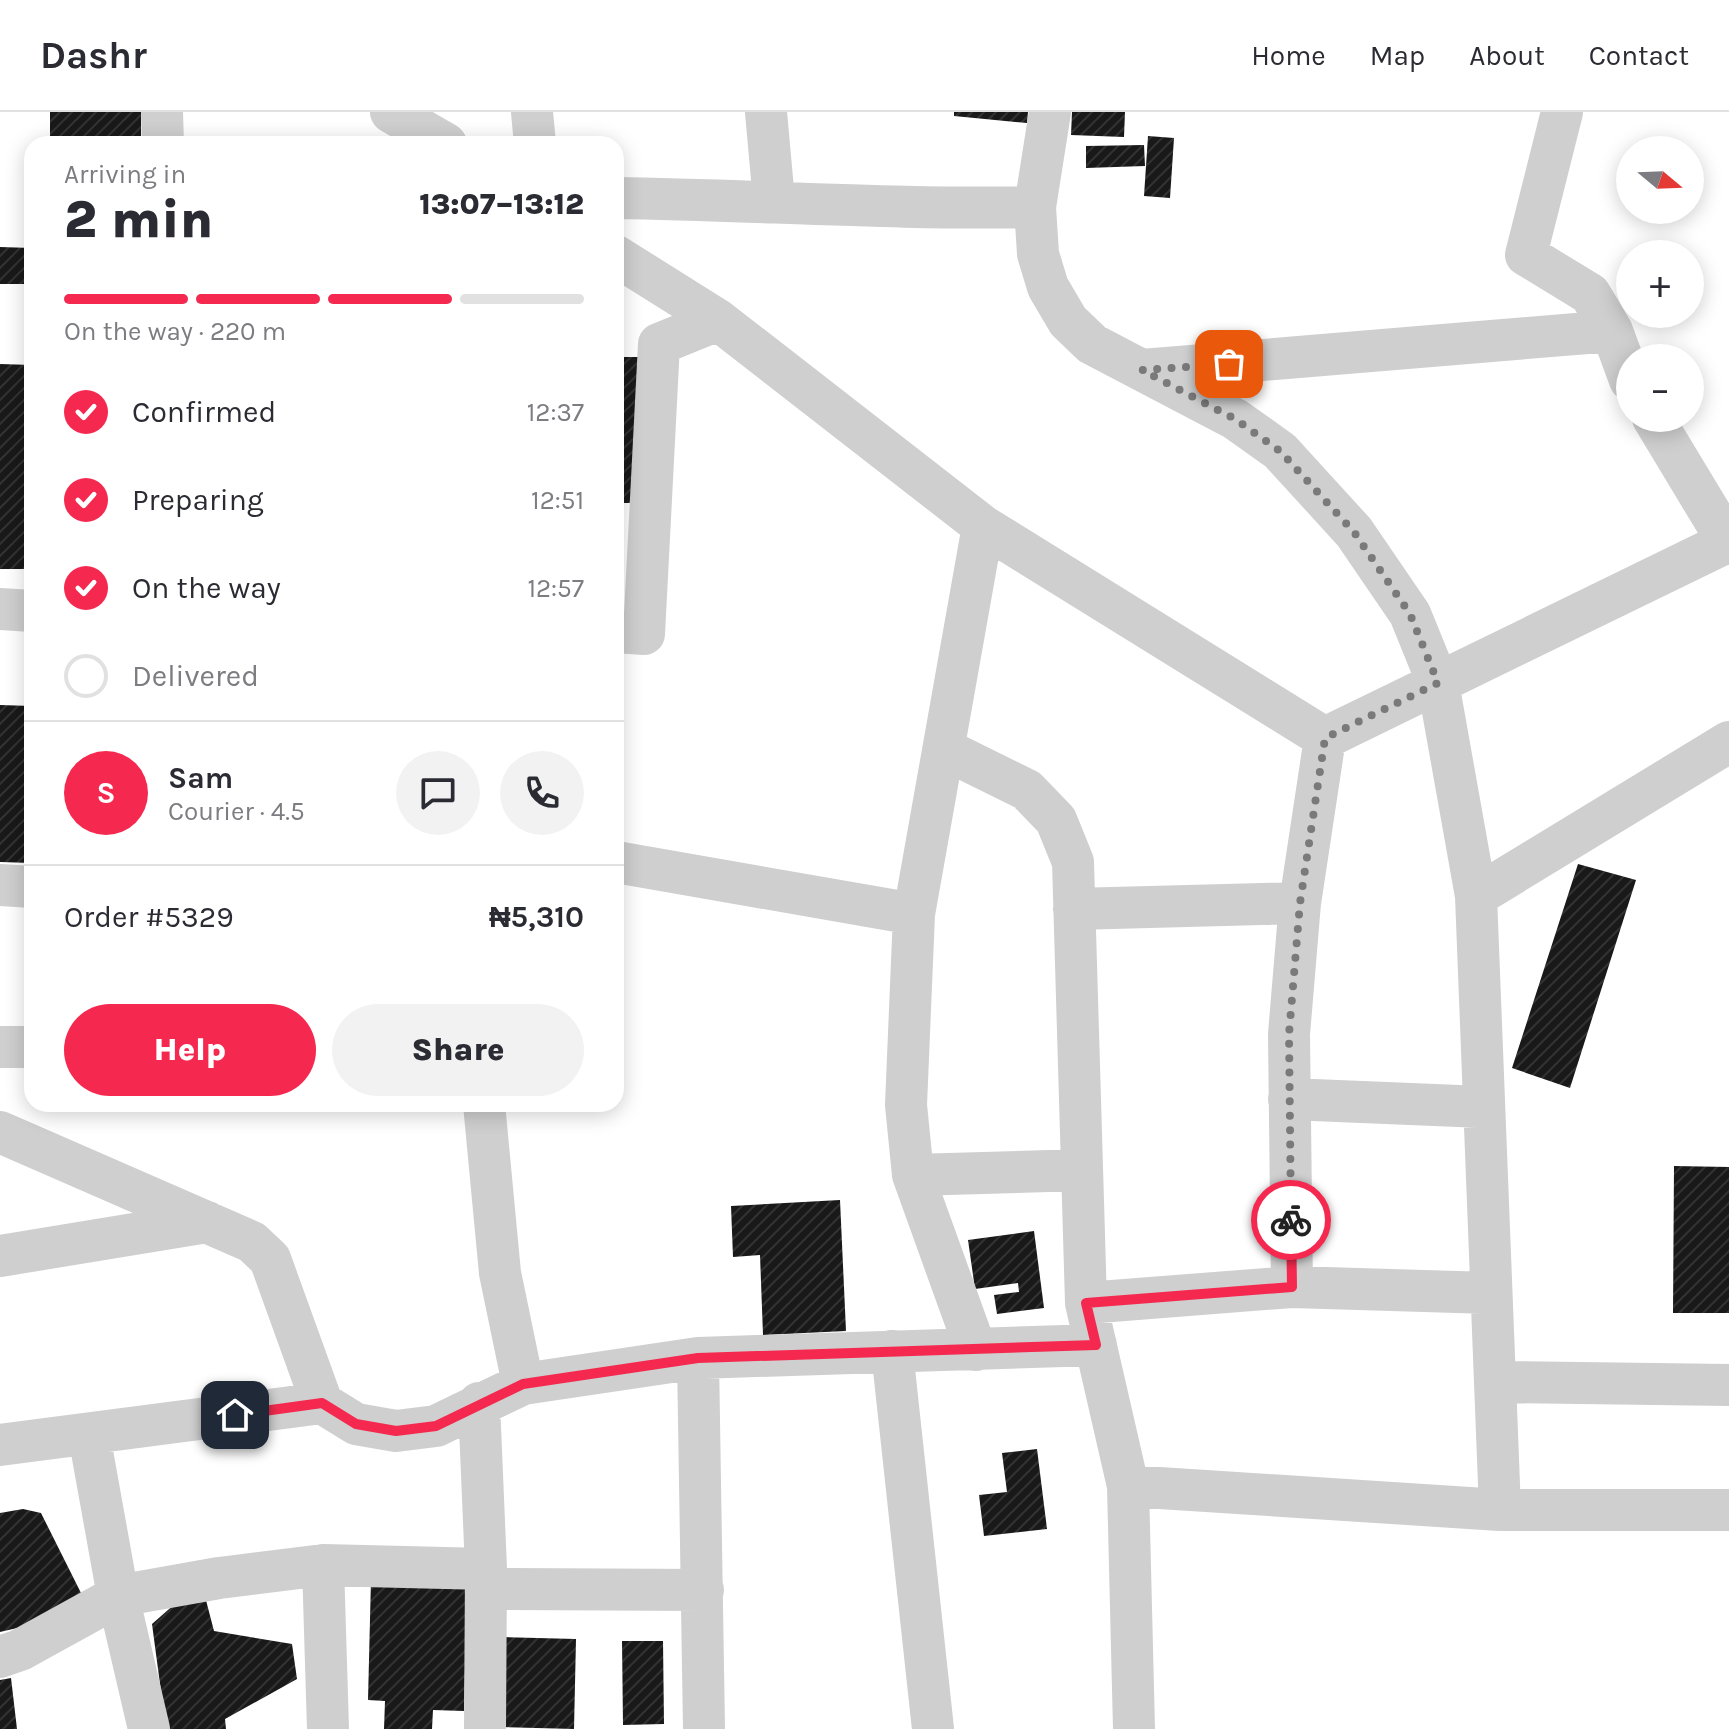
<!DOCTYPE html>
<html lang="en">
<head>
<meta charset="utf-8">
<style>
	:root { --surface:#fff; --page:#f2f2f3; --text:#2b2b33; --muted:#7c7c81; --line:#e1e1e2; --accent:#f5294f }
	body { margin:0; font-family:Karla,sans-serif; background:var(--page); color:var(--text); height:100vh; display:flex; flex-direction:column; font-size:30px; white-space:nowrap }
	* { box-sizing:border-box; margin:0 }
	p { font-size:26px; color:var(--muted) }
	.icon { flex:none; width:44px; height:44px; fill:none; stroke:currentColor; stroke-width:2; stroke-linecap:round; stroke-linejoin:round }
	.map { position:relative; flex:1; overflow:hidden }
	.side { position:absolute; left:24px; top:24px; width:600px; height:976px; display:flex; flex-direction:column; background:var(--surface); border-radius:24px; box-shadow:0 4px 20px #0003 }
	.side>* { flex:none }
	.needle { width:52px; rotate:109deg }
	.tools { position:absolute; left:1616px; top:24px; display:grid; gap:16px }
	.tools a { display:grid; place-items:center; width:88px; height:88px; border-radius:50%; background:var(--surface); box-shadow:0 4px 20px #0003; font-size:40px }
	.pin { position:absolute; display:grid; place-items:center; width:68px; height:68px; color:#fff; margin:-34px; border-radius:16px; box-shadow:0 4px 12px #0006 }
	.courier { position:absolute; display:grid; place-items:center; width:80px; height:80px; margin:-40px; border:6px solid #f5294f; border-radius:50%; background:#fff; color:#222; box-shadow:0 2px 10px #0007 }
	.overview em { font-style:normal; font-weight:800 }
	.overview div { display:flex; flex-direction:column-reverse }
	.overview { display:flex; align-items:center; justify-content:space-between; height:136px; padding:0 40px }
	h1 { font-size:52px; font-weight:800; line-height:60px }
	.bar { display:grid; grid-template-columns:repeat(4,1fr); gap:12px 8px; align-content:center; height:96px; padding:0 40px }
	.bar i { height:10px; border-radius:6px; background:var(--line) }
	.bar .current { background:var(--accent) }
	.bar p { grid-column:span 4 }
	.line { display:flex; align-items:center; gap:20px; padding:0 40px; border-top:2px solid var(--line) }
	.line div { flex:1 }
	.round { display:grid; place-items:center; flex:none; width:84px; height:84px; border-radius:42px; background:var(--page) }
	ol { padding:0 40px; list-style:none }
	li { display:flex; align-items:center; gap:24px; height:88px }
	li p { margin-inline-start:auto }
	li .icon { padding:8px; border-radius:50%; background:var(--accent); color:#fff; stroke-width:4 }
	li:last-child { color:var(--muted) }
	li i { width:44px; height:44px; border:4px solid var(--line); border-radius:50% }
	.button { display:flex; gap:16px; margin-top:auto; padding:16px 40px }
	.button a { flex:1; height:92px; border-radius:48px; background:var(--accent); color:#fff; font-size:32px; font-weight:800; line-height:92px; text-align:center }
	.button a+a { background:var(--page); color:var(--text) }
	header { display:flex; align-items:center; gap:48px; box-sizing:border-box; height:112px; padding:0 40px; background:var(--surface); border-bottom:2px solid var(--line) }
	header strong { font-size:38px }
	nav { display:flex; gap:44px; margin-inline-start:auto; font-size:28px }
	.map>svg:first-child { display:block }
</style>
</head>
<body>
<header>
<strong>Dashr</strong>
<nav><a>Home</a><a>Map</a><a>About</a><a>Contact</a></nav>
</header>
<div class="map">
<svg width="1729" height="1617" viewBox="0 0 1729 1617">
	<defs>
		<pattern id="building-hatch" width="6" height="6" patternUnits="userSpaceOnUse" patternTransform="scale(2)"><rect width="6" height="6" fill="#191919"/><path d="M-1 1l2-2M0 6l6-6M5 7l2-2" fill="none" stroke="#323232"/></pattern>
	</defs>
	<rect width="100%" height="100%" fill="#fff"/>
	<path fill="url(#building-hatch)" d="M50,0H141V32H50Z
		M954,0H1028L1027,11L954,4Z
		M1072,0H1125L1124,25L1071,23Z
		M1148,24L1174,26L1170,86L1144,84Z
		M1144,33L1145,54L1086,56V34Z
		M0,135L32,136V172H0Z
		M616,245H638V391H616Z
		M0,252L32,253V457H0Z
		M0,593L32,594V751L0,750Z
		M1578,752L1636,768L1570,976L1512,956Z
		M1674,1054L1729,1055V1201H1673Z
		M840,1088L846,1219L763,1223L760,1143L733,1145L731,1094Z
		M1034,1119L1044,1196L997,1202L994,1183L1019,1180L1018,1171L975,1177L968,1128Z
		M1037,1337L1047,1417L984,1424L979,1383L1007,1380L1002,1341Z
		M23,1397L41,1401L90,1499L0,1520V1401Z
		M371,1467L467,1469L464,1599L433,1598L432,1617H384L385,1589L368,1588Z
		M201,1469L214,1519L292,1532L297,1567L225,1607L226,1617H166L152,1512Z
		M501,1525L576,1527L574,1617L498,1615Z
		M622,1529H663L664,1612L623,1613Z
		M11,1566L17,1617H0V1568Z"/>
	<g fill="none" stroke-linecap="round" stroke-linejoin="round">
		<path stroke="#cfcfcf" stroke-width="42" d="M162,0L163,32
			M391,0L446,32
			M532,0L535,32
			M766,0L774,89
			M1050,0L1035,95L1038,142L1048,175L1068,209L1092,232L1235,307L1280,339L1354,420L1410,502L1438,571L1476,784L1500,1398
			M1562,0L1526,143L1590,182L1612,219L1630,268
			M616,86C756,88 895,98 1035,95
			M616,144L718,208L983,414L1325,626L1727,430
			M1142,258L1612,219
			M1653,306L1729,432
			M0,497L32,499
			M616,520L644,522L659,232L718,208
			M944,637L1027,678L1056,708L1073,750L1086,1191L1128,1374L1134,1617
			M616,750L914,802
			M0,773L32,775
			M1476,784L1729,630
			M1074,797L1300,791
			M0,935H32
			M1289,987L1483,995
			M484,992L500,1161L523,1272
			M0,1020L252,1130L270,1147L322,1291L356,1312L396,1319L436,1314L523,1272L698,1246L1096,1233
			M913,1063L1082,1058
			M0,1144L207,1110
			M1292,1175L1289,922L1300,791L1325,626
			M1086,1191L1292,1175L1490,1181
			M976,1238L913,1063L906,993L914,802L983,414
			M892,1239L933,1617
			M698,1246L704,1617
			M1497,1270L1729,1273
			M479,1291L486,1457L485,1617
			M89,1323L118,1484L149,1617
			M0,1333L322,1291
			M1128,1374L1500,1398H1729
			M323,1453L328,1617
			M486,1477L703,1478
			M0,1545L20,1538L118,1484L219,1466L323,1453L486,1457"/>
	</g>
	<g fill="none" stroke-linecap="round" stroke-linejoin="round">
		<path stroke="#7a7a7a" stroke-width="8" stroke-dasharray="0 14.4" d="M1229,252L1142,258L1235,307L1280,339L1354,420L1410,502L1438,571L1325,626L1300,791L1289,922L1291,1108"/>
		<path stroke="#f5294f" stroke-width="10" d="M235,1303L322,1291L356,1312L396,1319L436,1314L523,1272L698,1246L1096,1233L1086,1191L1292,1175L1291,1108"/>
	</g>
</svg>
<div class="tools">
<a><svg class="needle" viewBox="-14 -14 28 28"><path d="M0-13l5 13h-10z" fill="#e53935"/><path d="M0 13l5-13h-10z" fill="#7c7c81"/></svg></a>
<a>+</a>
<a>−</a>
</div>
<div class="pin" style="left:1229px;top:252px;background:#ea580c"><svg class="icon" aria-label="bag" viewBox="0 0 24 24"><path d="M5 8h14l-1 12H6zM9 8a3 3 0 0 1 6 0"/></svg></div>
<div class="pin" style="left:235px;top:1303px;background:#1f2937"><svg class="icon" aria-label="home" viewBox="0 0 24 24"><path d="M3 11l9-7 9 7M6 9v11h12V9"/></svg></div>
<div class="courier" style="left:1291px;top:1108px"><svg class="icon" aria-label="bike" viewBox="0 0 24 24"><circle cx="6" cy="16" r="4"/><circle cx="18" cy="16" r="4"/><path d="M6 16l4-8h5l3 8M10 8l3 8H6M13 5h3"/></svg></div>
<section class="side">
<div class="overview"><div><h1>2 min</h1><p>Arriving in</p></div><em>13:07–13:12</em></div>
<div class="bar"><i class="current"></i><i class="current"></i><i class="current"></i><i></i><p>On the way · 220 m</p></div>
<ol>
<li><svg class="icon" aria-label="check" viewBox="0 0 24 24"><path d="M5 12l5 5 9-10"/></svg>Confirmed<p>12:37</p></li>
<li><svg class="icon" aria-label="check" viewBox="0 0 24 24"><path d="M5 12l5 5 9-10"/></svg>Preparing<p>12:51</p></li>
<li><svg class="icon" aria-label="check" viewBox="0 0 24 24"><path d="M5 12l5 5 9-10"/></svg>On the way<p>12:57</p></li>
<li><i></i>Delivered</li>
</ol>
<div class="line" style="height:144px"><b class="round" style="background:var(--accent);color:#fff">S</b><div><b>Sam</b><p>Courier · 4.5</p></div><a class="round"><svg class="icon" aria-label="chat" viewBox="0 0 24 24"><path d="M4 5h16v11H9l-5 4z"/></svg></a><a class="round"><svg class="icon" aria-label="phone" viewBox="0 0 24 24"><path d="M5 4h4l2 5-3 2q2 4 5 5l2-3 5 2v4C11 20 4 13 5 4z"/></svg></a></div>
<div class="line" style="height:104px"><div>Order #5329</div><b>₦5,310</b></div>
<div class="button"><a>Help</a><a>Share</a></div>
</section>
</div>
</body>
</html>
